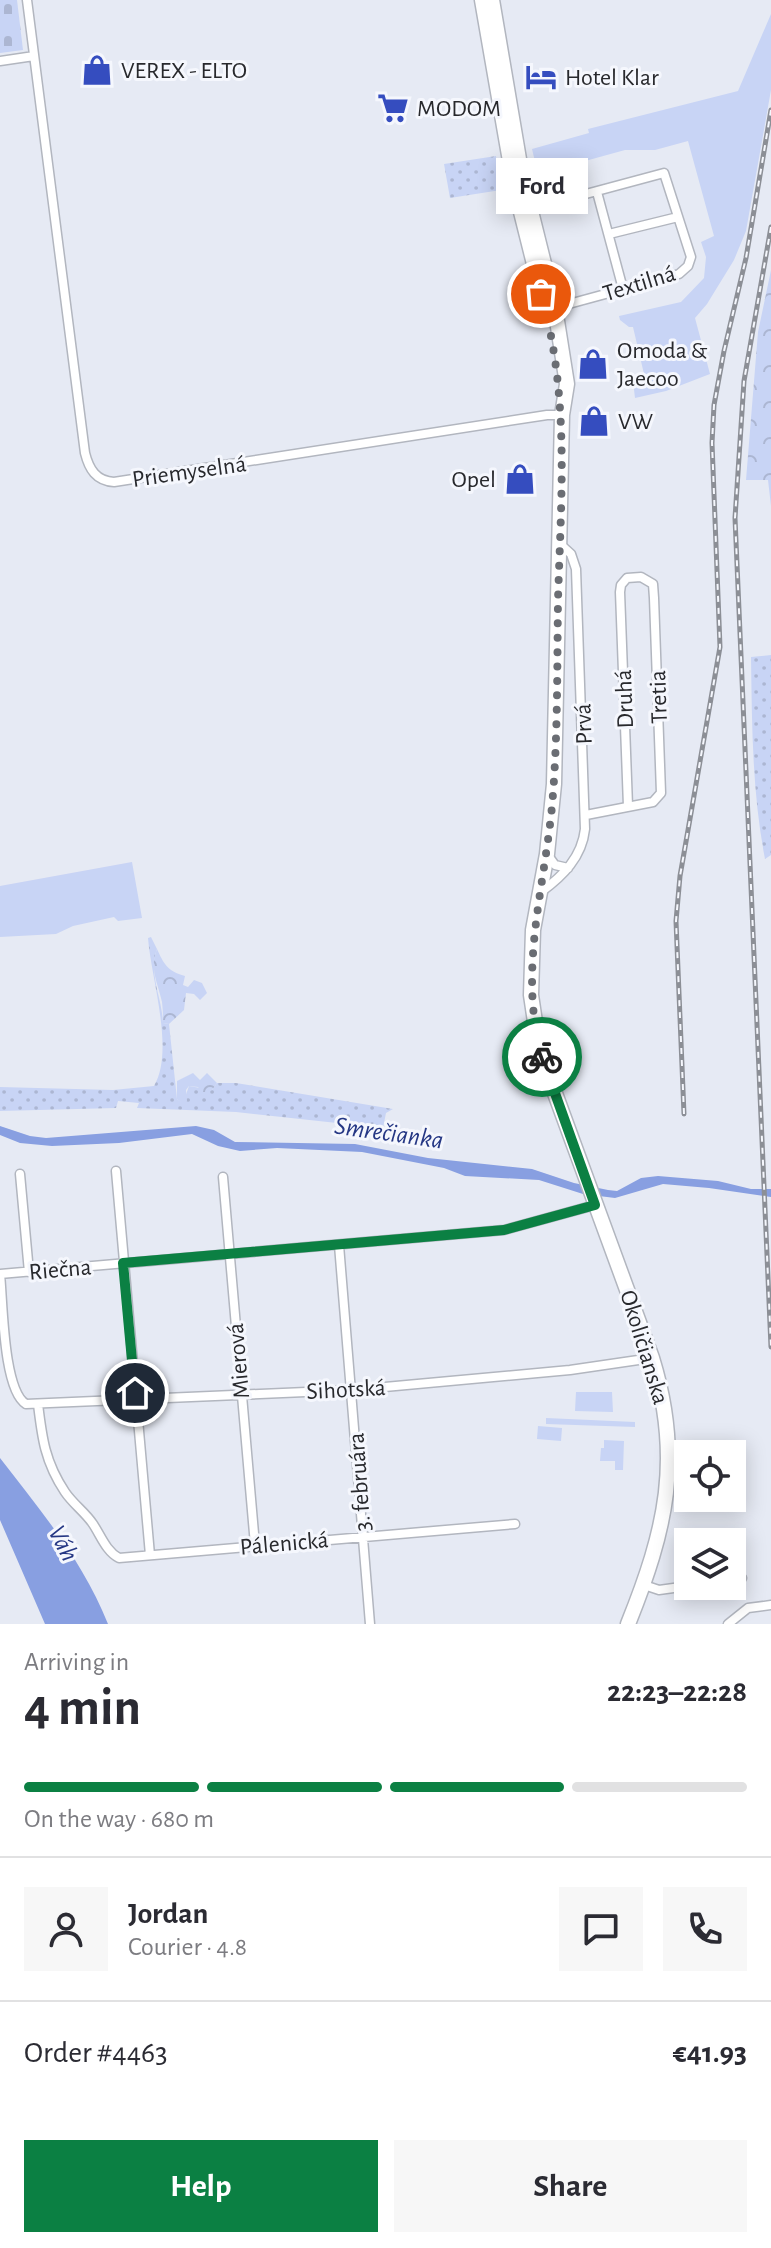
<!DOCTYPE html>
<html lang="en">
<head>
<meta charset="utf-8">
<style>
	:root { --surface:#fff; --page:#f7f7f7; --text:#2b2b33; --muted:#7c7c81; --line:#e1e1e2; --accent:#0b8043 }
	body { margin:0; font-family:"Alegreya Sans",sans-serif; background:var(--page); color:var(--text); height:100vh; display:flex; flex-direction:column; font-size:30px; white-space:nowrap }
	* { box-sizing:border-box; margin:0 }
	p { font-size:26px; color:var(--muted) }
	.icon { flex:none; width:44px; height:44px; fill:none; stroke:currentColor; stroke-width:2; stroke-linecap:round; stroke-linejoin:round }
	.map { position:relative; height:1624px; overflow:hidden }
	.drawer { display:flex; flex-direction:column; background:var(--surface); flex:1 }
	.drawer>* { flex:none }
	.fabs { position:absolute; left:674px; top:1440px; display:grid; gap:16px }
	.fabs a { display:grid; place-items:center; width:72px; height:72px; border-radius:0px; background:var(--surface); box-shadow:0 4px 20px #0003; font-size:40px }
	.pin { position:absolute; display:grid; place-items:center; width:68px; height:68px; color:#fff; margin:-34px; border:4px solid #fff; border-radius:50%; box-shadow:0 2px 8px #0007 }
	.courier { position:absolute; display:grid; place-items:center; width:80px; height:80px; margin:-40px; border:6px solid #0b8043; border-radius:50%; background:#fff; color:#222; box-shadow:0 2px 10px #0007 }
	.bubble { position:absolute; height:56px; border-radius:0px; background:var(--surface); box-shadow:0 4px 20px #0003; font-size:26px; font-weight:700; line-height:56px; text-align:center }
	.overview em { font-style:normal; font-weight:700 }
	.overview div { display:flex; flex-direction:column-reverse }
	.overview { display:flex; align-items:center; justify-content:space-between; height:136px; padding:0 24px }
	h1 { font-size:52px; font-weight:700; line-height:60px }
	.bar { display:grid; grid-template-columns:repeat(4,1fr); gap:12px 8px; align-content:center; height:96px; padding:0 24px }
	.bar i { height:10px; border-radius:6px; background:var(--line) }
	.bar .active { background:var(--accent) }
	.bar p { grid-column:span 4 }
	.line { display:flex; align-items:center; gap:20px; padding:0 24px; border-top:2px solid var(--line) }
	.line div { flex:1 }
	.round { display:grid; place-items:center; flex:none; width:84px; height:84px; border-radius:0px; background:var(--page) }
	.primary-button { display:flex; gap:16px; margin-top:auto; padding:16px 24px }
	.primary-button a { flex:1; height:92px; border-radius:0px; background:var(--accent); color:#fff; font-size:32px; font-weight:700; line-height:92px; text-align:center }
	.primary-button a+a { background:var(--page); color:var(--text) }
	.map>svg:first-child { display:block }
</style>
</head>
<body>
<div class="map">
<svg width="771" height="1624" viewBox="0 0 771 1624">
	<defs>
		<pattern id="grass-dots" width="8" height="8" patternUnits="userSpaceOnUse" patternTransform="scale(2)"><rect width="8" height="8" fill="#c8d4f5"/><path d="M2 2h.1M6 6h.1" fill="none" stroke="#acb6d2" stroke-width="1.8" stroke-linecap="round"/></pattern>
		<pattern id="forest-crowns" width="20" height="18" patternUnits="userSpaceOnUse" patternTransform="scale(2)"><rect width="20" height="18" fill="#c8d4f5"/><path d="M2 6a3 3 0 1 1 6 0M12 15a3 3 0 1 1 6 0" fill="none" stroke="#acb6d2"/></pattern>
		<pattern id="cemetery-stones" width="16" height="16" patternUnits="userSpaceOnUse" patternTransform="scale(2)"><rect width="16" height="16" fill="#c8d4f5"/><path d="M2 7V4a2 2 0 0 1 4 0v3zM10 15v-3a2 2 0 0 1 4 0v3z" fill="#acb6d2"/></pattern>
	</defs>
	<rect width="100%" height="100%" fill="#e6eaf4"/>
	<path fill="url(#grass-dots)" d="M496,156L501,190L450,198L444,164Z
		M771,655V855L765,859C752,792 752,725 751,657Z
		M151,937L157,949C148,973 162,997 163,1023L169,1024L177,1099L183,1103L189,1086L212,1090L217,1083H236L393,1109L386,1113L383,1128L236,1112L137,1108L139,1103L118,1101L116,1108L0,1111V1087L113,1090L154,1086C175,1051 151,978 148,938Z"/>
	<path fill="url(#forest-crowns)" d="M771,270V506L768,480H746L758,332Z
		M157,949C164,964 167,971 185,976L183,985L188,987L194,980L202,983L207,993L200,1000L194,994L186,993L184,1010L169,1024L163,1023C163,1016 163,1009 162,1002C158,983 149,969 157,949Z
		M193,1073L200,1080L207,1073L217,1083L212,1090L202,1093L198,1087L189,1086L186,1090L187,1101L183,1104L177,1099V1081Z"/>
	<path fill="url(#cemetery-stones)" d="M0,0H17L23,50L0,53Z"/>
	<path fill="#c8d4f5" d="M771,14V90L746,231L734,260L707,304L695,318L710,374L666,391L635,398L633,381L644,374L633,327H629L620,320L619,316L681,302L704,278L706,257L701,242L714,236L688,141L655,150H625L538,174L532,149L589,133L588,129L738,91Z
		M132,862L142,918L118,921L114,917L73,926L56,934L0,937V886Z
		M576,1392H612L613,1412L575,1411Z
		M546,1418L635,1422V1427L546,1424Z
		M538,1426L562,1428L561,1441L537,1439Z
		M604,1440L624,1441L623,1470H615V1461H600L601,1448H604Z"/>
	<path fill="#889fe1" d="M0,1126L30,1136L46,1138L196,1126L214,1130L235,1142L355,1144L428,1158L532,1169L574,1183L608,1190L617,1191L641,1178L658,1176L718,1181L751,1189H771V1197L709,1188L663,1184L615,1198L583,1194L539,1180L465,1176L444,1168L362,1152L277,1148L240,1151L218,1146L192,1134L119,1143L52,1146L20,1143L0,1135Z
		M0,1458C41,1511 83,1561 108,1624H45L0,1520Z"/>
	<g fill="none" stroke-linecap="round" stroke-linejoin="round">
		<defs>
			<path id="street" d="M27,0L85,453C89,469 96,481 114,482L547,415H562
				M0,61L34,56
				M597,192L623,289
				M530,209L664,173L691,257L688,266L679,274L554,308
				M609,234L678,217
				M586,815L653,802L661,793L654,598L653,584L641,577L627,578L621,585L620,592L628,806
				M547,854L555,865L568,868
				M541,892C563,876 582,857 585,829L576,569L571,554L560,544
				M116,1171L150,1555
				M20,1174L29,1272
				M223,1177L255,1545
				M595,1205L504,1230L0,1274C3,1302 3,1390 26,1404L352,1390L570,1370L652,1358
				M339,1245L370,1624
				M38,1404C42,1438 45,1462 65,1492C73,1504 85,1512 93,1524C101,1536 106,1551 119,1558L515,1524
				M732,1579L742,1578
				M644,1585L659,1590L688,1586
				M728,1624L748,1608L771,1605"/>
			<path id="primary" d="M482,0L514,184L546,312
				M492,0L521,171L555,308L567,384L562,415L554,784L547,854L533,930L531,995L538,1042L545,1066L652,1358C683,1458 666,1530 628,1624"/>
		</defs>
		<use href="#street" stroke="#b2b6bf" stroke-width="11"/>
		<use href="#primary" stroke="#b2b6bf" stroke-width="17"/>
		<use href="#street" stroke="#fff" stroke-width="8"/>
		<use href="#primary" stroke="#fff" stroke-width="14"/>
		<defs>
			<path id="rail" d="M771,227L744,381L735,518L771,1347
				M684,1114L676,921L680,876L720,647L712,443L714,405L724,351L746,258L771,110"/>
		</defs>
		<use href="#rail" stroke="#8c8f96" stroke-width="5"/>
		<use href="#rail" stroke="#f5f7fd" stroke-width="2" stroke-dasharray="6" stroke-linecap="butt"/>
	</g>
	<g fill="none" stroke-linecap="round" stroke-linejoin="round">
		<path stroke="#6a6d73" stroke-width="8" stroke-dasharray="0 14.4" d="M541,294C570,395 561,496 558,600C557,669 558,738 552,806C544,891 518,972 542,1057"/>
		<path stroke="#0b8043" stroke-width="10" d="M135,1393L123,1263L504,1230L595,1205L542,1057"/>
	</g>
	<defs>
		<symbol id="shop-bare" viewBox="-9 -9 18 18"><path d="M-5-2.5h2.3a2.7 3.5 0 0 1 5.4 0H5L5.5 6h-11ZM-1.5-2.5h3a1.5 2.3 0 0 0-3 0Z" fill="#354dbf" stroke="#f5f7fd" stroke-width="2.5" paint-order="stroke"/></symbol>
		<symbol id="hotel-bare" viewBox="-9 -9 18 18"><path d="M-6-4.5h1.5V1H6V5H4.5V3h-9V5H-6ZM-4 0a1.8 1.8 0 1 1 3.6 0ZM.5 0V-2.5h3Q6-2.5 6 0Z" fill="#354dbf" stroke="#f5f7fd" stroke-width="2.5" paint-order="stroke"/></symbol>
		<symbol id="supermarket-bare" viewBox="-9 -9 18 18"><path d="M-6-5.5h2.5l.6 2H6L4.5 2H-2.5L-4.4-4H-6ZM-1.5 3.2a1.3 1.3 0 1 0 .1 0ZM3 3.2a1.3 1.3 0 1 0 .1 0Z" fill="#354dbf" stroke="#f5f7fd" stroke-width="2.5" paint-order="stroke"/></symbol>
	</defs>
	<g fill-rule="evenodd">
		<use href="#shop-bare" x="75" y="48" width="44" height="44"/>
		<use href="#hotel-bare" x="519" y="55" width="44" height="44"/>
		<use href="#supermarket-bare" x="371" y="86" width="44" height="44"/>
		<use href="#shop-bare" x="571" y="342" width="44" height="44"/>
		<use href="#shop-bare" x="572" y="399" width="44" height="44"/>
		<use href="#shop-bare" x="498" y="457" width="44" height="44"/>
	</g>
	<g text-anchor="middle" stroke-width="6" stroke-linejoin="round" paint-order="stroke">
		<g font-size="24" fill="#28292d" stroke="#f5f7fd" text-anchor="start">
			<text x="121" y="78">VEREX - ELTO</text>
			<text x="565" y="85">Hotel Klar</text>
			<text x="417" y="116">MODOM</text>
			<text x="617" y="358">Omoda &amp;<tspan x="617" dy="28">Jaecoo</tspan></text>
			<text x="618" y="429">VW</text>
			<text x="496" y="487" text-anchor="end">Opel</text>
		</g>
		<g font-size="24" fill="#28292d" stroke="#f5f7fd">
			<text transform="translate(639 283) rotate(-17)" y="8">Textilná</text>
			<text transform="translate(189 471) rotate(-8)" y="8">Priemyselná</text>
			<text transform="translate(658 697) rotate(-92)" y="8">Tretia</text>
			<text transform="translate(624 699) rotate(-92)" y="8">Druhá</text>
			<text transform="translate(583 724) rotate(-92)" y="8">Prvá</text>
			<text transform="translate(60 1269) rotate(-5)" y="8">Riečna</text>
			<text transform="translate(645 1347) rotate(73)" y="8">Okoličianska</text>
			<text transform="translate(238 1361) rotate(-95)" y="8">Mierová</text>
			<text transform="translate(346 1389) rotate(-3)" y="8">Sihotská</text>
			<text transform="translate(359 1482) rotate(-94)" y="8">3. februára</text>
			<text transform="translate(284 1543) rotate(-5)" y="8">Pálenická</text>
		</g>
		<g font-size="26" font-style="italic" fill="#253784" stroke="#f5f7fd">
			<text transform="translate(389 1132) rotate(8)" y="9">Smrečianka</text>
			<text transform="translate(64 1543) rotate(63)" y="9">Váh</text>
		</g>
	</g>
</svg>
<div class="fabs">
<a><svg class="icon" aria-label="locate" viewBox="0 0 24 24"><circle cx="12" cy="12" r="6"/><path d="M12 2v4M12 18v4M2 12h4M18 12h4"/></svg></a>
<a><svg class="icon" aria-label="layers" viewBox="0 0 24 24"><path d="M12 4l9 5-9 5-9-5zM3 14l9 5 9-5"/></svg></a>
</div>
<div class="pin" style="left:541px;top:294px;background:#ea580c"><svg class="icon" aria-label="bag" viewBox="0 0 24 24"><path d="M5 8h14l-1 12H6zM9 8a3 3 0 0 1 6 0"/></svg></div>
<div class="pin" style="left:135px;top:1393px;background:#1f2937"><svg class="icon" aria-label="home" viewBox="0 0 24 24"><path d="M3 11l9-7 9 7M6 9v11h12V9"/></svg></div>
<div class="courier" style="left:542px;top:1057px"><svg class="icon" aria-label="bike" viewBox="0 0 24 24"><circle cx="6" cy="16" r="4"/><circle cx="18" cy="16" r="4"/><path d="M6 16l4-8h5l3 8M10 8l3 8H6M13 5h3"/></svg></div>
<div class="bubble" style="left:496px;top:158px;width:92px">Ford</div>
</div>
<section class="drawer">
<div class="overview"><div><h1>4 min</h1><p>Arriving in</p></div><em>22:23–22:28</em></div>
<div class="bar"><i class="active"></i><i class="active"></i><i class="active"></i><i></i><p>On the way · 680 m</p></div>
<div class="line" style="height:144px"><a class="round"><svg class="icon" aria-label="person" viewBox="0 0 24 24"><circle cx="12" cy="8" r="4"/><path d="M4 21q1-7 8-7t8 7"/></svg></a><div><b>Jordan</b><p>Courier · 4.8</p></div><a class="round"><svg class="icon" aria-label="chat" viewBox="0 0 24 24"><path d="M4 5h16v11H9l-5 4z"/></svg></a><a class="round"><svg class="icon" aria-label="phone" viewBox="0 0 24 24"><path d="M5 4h4l2 5-3 2q2 4 5 5l2-3 5 2v4C11 20 4 13 5 4z"/></svg></a></div>
<div class="line" style="height:104px"><div>Order #4463</div><b>€41.93</b></div>
<div class="primary-button"><a>Help</a><a>Share</a></div>
</section>
</body>
</html>
